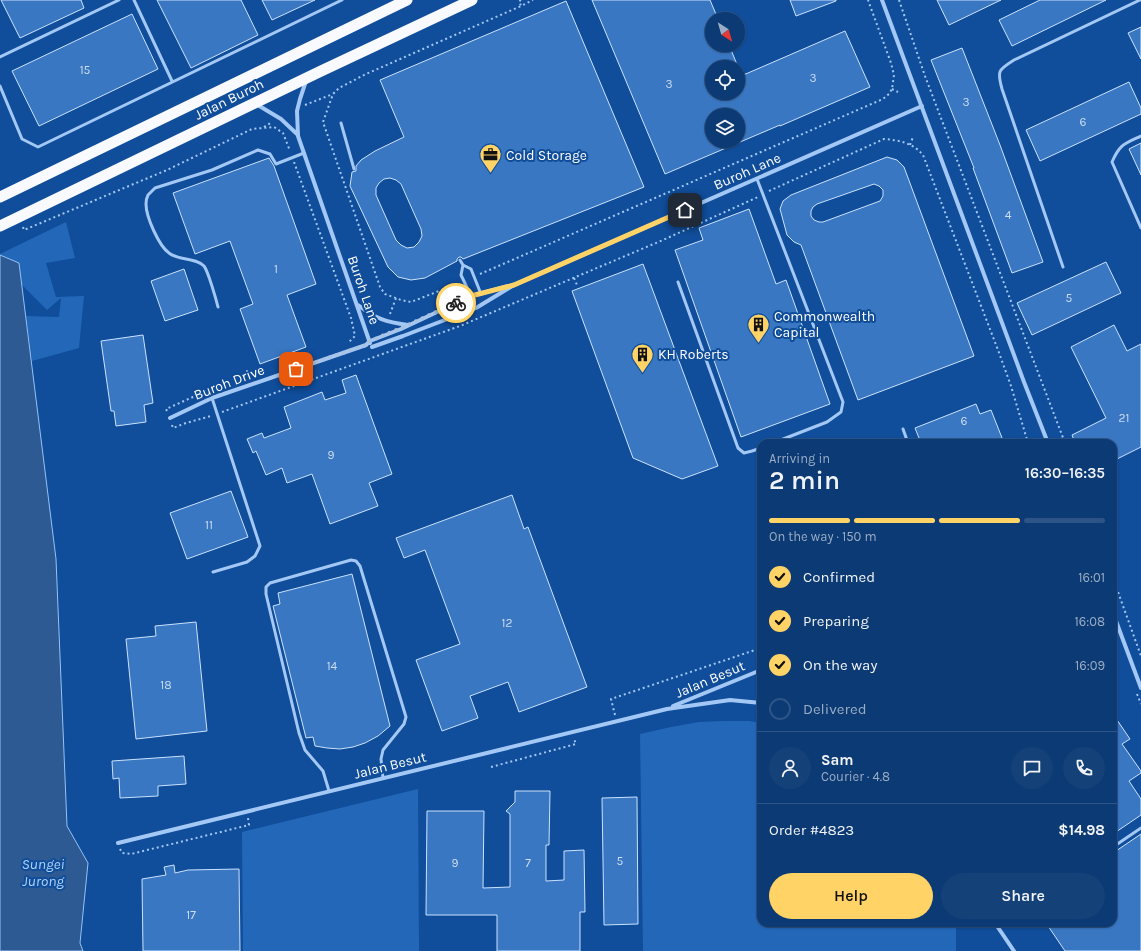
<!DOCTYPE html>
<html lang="en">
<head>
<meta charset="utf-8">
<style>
	:root { --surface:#0c3a74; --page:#154179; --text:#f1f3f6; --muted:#9aadc5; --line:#2c5486; --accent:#ffd366 }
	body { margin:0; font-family:Karla,sans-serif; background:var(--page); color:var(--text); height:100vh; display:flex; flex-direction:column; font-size:15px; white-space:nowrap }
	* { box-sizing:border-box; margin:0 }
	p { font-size:13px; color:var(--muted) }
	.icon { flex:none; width:22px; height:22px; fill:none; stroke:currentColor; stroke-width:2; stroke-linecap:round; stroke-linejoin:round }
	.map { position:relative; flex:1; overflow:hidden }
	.sheet { position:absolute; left:757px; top:439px; width:360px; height:488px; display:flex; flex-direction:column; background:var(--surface); border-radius:12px; box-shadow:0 1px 3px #0004,0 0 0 1px var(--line) }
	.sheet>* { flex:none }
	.needle { width:26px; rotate:143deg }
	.tools { position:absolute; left:705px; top:12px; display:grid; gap:8px }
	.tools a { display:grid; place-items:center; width:40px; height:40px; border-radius:50%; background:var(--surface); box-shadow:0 1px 3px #0004,0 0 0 1px var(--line); font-size:20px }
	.pin { position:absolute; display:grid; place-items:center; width:34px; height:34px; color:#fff; margin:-17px; border-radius:8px; box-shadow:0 2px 6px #0006 }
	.courier { position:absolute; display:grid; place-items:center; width:40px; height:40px; margin:-20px; border:3px solid #ffd366; border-radius:50%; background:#fff; color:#222; box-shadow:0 1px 5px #0007 }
	.headline em { font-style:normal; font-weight:600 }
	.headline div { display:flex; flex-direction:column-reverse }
	.headline { display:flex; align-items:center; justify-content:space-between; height:68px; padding:0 12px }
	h1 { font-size:26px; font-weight:600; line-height:30px }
	.bar { display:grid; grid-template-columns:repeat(4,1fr); gap:6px 4px; align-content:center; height:48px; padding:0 12px }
	.bar i { height:5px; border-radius:3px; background:var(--line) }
	.bar .active { background:var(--accent) }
	.bar p { grid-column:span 4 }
	.line { display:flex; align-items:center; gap:10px; padding:0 12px; border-top:1px solid var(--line) }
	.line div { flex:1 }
	.round { display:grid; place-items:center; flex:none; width:42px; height:42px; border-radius:21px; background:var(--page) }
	ol { padding:0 12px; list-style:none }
	li { display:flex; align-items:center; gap:12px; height:44px }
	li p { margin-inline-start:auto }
	li .icon { padding:4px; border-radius:50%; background:var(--accent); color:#111; stroke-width:4 }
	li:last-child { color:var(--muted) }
	li i { width:22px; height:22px; border:2px solid var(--line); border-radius:50% }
	.button { display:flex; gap:8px; margin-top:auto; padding:8px 12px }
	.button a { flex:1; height:46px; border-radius:24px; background:var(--accent); color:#111; font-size:16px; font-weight:600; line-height:46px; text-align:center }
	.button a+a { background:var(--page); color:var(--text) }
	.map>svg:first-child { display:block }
</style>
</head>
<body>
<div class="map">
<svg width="1141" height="951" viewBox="0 0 1141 951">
	<rect width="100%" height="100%" fill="#104d9a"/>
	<path fill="#2367b9" d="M66,222L75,258L46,263L56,297L84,296L79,348L32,361L26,316L59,317L61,298L47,310L22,285L19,263L0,255V254Z
		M723,721H749L761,723V923H956V951H643L640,734L671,727L699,722Z
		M418,789L419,951H243L242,832Z"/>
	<path fill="#2e5a93" stroke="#94c3f8" d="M0,255L19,263L56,559L67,826L88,863L80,943L83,951H0Z"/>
	<path fill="#3977c2" stroke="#cbe2fe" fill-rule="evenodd" d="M1,0H81L84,8L20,38Z
		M157,0H241L258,35L191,68Z
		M262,0H315L272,20Z
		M592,0H710L718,19H712V45H729L738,67H712V93H738V77L748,73L845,31L870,87L780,126V125L665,174ZM712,115H738V141H712Z
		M790,0H836V1L796,16Z
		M937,0H1001L949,25Z
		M1040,0H1106L1012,46L999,20Z
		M566,1L644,187L463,259L461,257H459L457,259V261L425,278L411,280L398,277L388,267L350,186L352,172L356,171V166L361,160L375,151L404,137L380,80ZM390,178L396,180L401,184L421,229L422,236L419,242L414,247L407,248L401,245L396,240L376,195V188L379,183L384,179Z
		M132,14L158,69L39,126L12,71Z
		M1141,27V59L1128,33Z
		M962,48L1000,145L1043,262L1012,273L973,168H974L931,60Z
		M1129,82L1141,108V114L1040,161L1026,130Z
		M1141,143V175L1129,149Z
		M887,157L897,160L904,167L974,356L858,400L801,245L794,242L787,235L780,209L783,201L791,195ZM874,184L879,186L883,190V196L880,201L823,222H819L814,220L811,216V211L813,207L817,204Z
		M269,158L274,166L316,284L287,295L306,347L260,364L240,309L253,304L230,241L195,254L173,193Z
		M749,209L776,284L786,280L830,404L741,437L675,250L703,240L699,228Z
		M1106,262L1121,293L1032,335L1017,303Z
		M643,264L718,466L682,479L633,458L572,291Z
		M184,269L198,310L165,321L151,281Z
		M1114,325L1127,351L1141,344V447L1113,461V443H1075L1072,435L1106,418L1071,347Z
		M143,335L153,403L144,405L146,422L116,426L114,411H111L101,341Z
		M356,375L392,474L369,483L378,506L330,524L312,474L287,483L282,468L266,475L256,451L253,453L247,439L262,433L264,438L291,428L284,407L322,392L325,400L346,393L342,380Z
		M976,404L980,414L991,410L1004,443H921L915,428Z
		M231,491L248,537L187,559L170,513Z
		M512,495L524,529L528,527L587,687L519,712L508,682L470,696L478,718L442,731L416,660L460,644L425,550L404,558L396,538Z
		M352,574L390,726L378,736L365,743L353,747L340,749L327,748L315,746L313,737L306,738L273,606L280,604L278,593Z
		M196,622L207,731L136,739L126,639L156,636L155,626Z
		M1113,714L1130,739L1122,744L1141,771V773L1129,781L1141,799V815L1113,834Z
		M184,756L186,784L158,786V796L120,798L119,778L113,779L112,761Z
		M515,791H550L549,845H546V881L564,880V851L584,850L585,912H580V951H497V915H426L427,811H484L483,888L510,887V814L506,811L515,802Z
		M637,797L638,924L604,925L602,798Z
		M1141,834V951H1065L1046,923H1113V853Z
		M174,865L175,873L188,870L239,869L240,951H143L142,879L166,875L164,867Z"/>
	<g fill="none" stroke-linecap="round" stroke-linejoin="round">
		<path stroke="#a3c8f5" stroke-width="2" stroke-dasharray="2 3" stroke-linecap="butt" d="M521,0L519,1L521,6L533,0
			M899,0L925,76L944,126L1065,443
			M892,89L898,92
			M305,105L333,94
			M264,127L272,122
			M910,145L913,137
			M294,162L351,318L355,336L348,343
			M769,191L884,139C899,140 913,143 923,155L998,350L1011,386L1028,443
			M23,227L24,230L167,170L252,129L274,127L283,133L290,151
			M480,274L883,99L889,94L892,89L894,75L891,63L868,0
			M574,278L577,285
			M457,284L411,302L401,300L385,294L380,287L323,122L333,94L339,88L366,74L521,6
			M390,314L396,298
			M167,411L166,409L193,397L202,394
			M222,412L460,326L663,240L758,197
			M172,425L173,428L186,423L211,416
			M1113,578L1141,656
			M1137,694L1141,704
			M615,715L611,699L761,648
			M491,767L576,744L574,739
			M120,849L122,853L131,854L249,825L248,818"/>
		<path stroke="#a3c8f5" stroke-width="3" d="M134,0L172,81
			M0,57L119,0
			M0,86L22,139L38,147L342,0
			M341,123L354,169
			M1141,136C1124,144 1120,144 1112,162L1141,228
			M757,179L843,402L841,412L827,422L773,443
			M460,260L463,265L461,275L471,296
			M463,265L471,269L481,294
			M1063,267L1002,89C997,71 998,70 1014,60L1140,0
			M678,282L738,448L744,453L752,451L761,448
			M218,307C216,299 208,271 204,266C195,257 179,261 169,253C159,246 146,217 146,204C146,201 147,197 148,195L155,188L212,170L258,150L270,154L276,164L304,153
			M212,398L260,546L255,556L247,562L213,572
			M903,429L908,443
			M329,791L323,771L305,750L299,733L266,594V587L270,583L351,560L356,561L360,566L406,717L404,724L383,750L381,759L383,778
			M1113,847L1141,828"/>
		<path stroke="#a3c8f5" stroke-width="4" d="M882,0L1024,382L1048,443
			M306,81L300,99L297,111L298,136L370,343
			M256,104L281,119L298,135
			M358,305C376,319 386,322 408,325
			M372,347L403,336L476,308L514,285L922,106
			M170,418L212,398L366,345L370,341L401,329L471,296L508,286
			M1113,613L1141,688
			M673,706L761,670
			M118,843L667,709L730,700L761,703
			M995,923L1014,951"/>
		<path stroke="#f8faff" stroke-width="11" d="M0,197L407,0
			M0,226L319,72L472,0"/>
	</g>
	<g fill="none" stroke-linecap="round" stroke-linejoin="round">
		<path stroke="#abc1dc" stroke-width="4" stroke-dasharray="0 7.2" d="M296,369L366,345L370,341L401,328L456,303"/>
		<path stroke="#ffd366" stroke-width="5" d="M456,303L471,296L514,285L685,210"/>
	</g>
	<defs>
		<symbol id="office-pin" viewBox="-11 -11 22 30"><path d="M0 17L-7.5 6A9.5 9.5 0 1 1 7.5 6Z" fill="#ffd366" stroke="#104d9a"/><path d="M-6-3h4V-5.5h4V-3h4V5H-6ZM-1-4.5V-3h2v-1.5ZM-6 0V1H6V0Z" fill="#111"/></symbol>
		<symbol id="building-pin" viewBox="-11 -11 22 30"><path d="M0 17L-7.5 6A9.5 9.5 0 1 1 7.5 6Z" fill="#ffd366" stroke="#104d9a"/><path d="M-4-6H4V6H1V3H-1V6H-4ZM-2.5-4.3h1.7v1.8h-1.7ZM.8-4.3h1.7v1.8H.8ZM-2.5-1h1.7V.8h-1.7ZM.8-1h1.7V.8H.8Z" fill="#111"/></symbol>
	</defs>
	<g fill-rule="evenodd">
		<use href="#office-pin" x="478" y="142" width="25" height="34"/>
		<use href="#building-pin" x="746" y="312" width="25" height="34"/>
		<use href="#building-pin" x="630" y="342" width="25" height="34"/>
	</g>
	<g text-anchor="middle" stroke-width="4" stroke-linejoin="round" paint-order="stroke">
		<g font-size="12" fill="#ceddf0">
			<text x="85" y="74">15</text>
			<text x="813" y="82">3</text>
			<text x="669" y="88">3</text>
			<text x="966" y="106">3</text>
			<text x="1083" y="126">6</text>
			<text x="1008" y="219">4</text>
			<text x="276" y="273">1</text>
			<text x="1069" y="302">5</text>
			<text x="1124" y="422">21</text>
			<text x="964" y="425">6</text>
			<text x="331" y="459">9</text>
			<text x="209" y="529">11</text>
			<text x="507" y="627">12</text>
			<text x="332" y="670">14</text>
			<text x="166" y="689">18</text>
			<text x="620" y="865">5</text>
			<text x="455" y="867">9</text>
			<text x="528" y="867">7</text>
			<text x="191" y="919">17</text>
		</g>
		<g font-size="14" fill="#fff" stroke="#104d9a">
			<text transform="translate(229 99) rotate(-26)" y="5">Jalan Buroh</text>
			<text transform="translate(747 171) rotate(-24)" y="5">Buroh Lane</text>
			<text transform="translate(364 290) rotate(71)" y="5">Buroh Lane</text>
			<text transform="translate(229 382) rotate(-21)" y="5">Buroh Drive</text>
			<text transform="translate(710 679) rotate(-23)" y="5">Jalan Besut</text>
			<text transform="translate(390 765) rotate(-14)" y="5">Jalan Besut</text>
		</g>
		<g font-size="14" fill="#fff" stroke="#104d9a" text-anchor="start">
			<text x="506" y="160">Cold Storage</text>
			<text x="774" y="321">Commonwealth<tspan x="774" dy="16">Capital</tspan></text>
			<text x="658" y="359">KH Roberts</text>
		</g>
		<g font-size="15" font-style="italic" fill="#afd2fb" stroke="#104d9a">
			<text x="43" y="869">Sungei<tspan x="43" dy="17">Jurong</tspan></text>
		</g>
	</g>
</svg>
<div class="tools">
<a><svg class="needle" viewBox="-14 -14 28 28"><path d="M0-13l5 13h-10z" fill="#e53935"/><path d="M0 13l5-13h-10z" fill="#9aadc5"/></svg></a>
<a><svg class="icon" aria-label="locate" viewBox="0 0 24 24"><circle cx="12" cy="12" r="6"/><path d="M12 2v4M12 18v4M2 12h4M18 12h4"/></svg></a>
<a><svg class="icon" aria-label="layers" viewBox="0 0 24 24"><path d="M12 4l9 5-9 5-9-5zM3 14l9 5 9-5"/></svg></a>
</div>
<div class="pin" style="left:296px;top:369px;background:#ea580c"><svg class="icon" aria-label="bag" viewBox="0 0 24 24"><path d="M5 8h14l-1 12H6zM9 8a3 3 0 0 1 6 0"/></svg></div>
<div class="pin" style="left:685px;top:210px;background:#1f2937"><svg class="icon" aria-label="home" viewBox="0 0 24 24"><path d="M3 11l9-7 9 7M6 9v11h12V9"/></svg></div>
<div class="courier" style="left:456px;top:303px"><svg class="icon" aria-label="bike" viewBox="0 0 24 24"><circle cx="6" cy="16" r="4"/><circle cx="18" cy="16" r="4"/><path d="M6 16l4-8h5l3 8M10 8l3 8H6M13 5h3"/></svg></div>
<section class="sheet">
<div class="headline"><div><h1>2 min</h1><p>Arriving in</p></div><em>16:30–16:35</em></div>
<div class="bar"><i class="active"></i><i class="active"></i><i class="active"></i><i></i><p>On the way · 150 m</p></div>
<ol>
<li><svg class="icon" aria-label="check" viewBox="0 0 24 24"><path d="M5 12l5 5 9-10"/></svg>Confirmed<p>16:01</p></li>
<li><svg class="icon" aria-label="check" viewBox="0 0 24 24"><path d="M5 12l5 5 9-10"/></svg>Preparing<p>16:08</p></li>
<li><svg class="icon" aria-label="check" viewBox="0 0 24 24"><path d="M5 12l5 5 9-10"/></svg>On the way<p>16:09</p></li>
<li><i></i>Delivered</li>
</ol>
<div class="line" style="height:72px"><a class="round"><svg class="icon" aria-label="person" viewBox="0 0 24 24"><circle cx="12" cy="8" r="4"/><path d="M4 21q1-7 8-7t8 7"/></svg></a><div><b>Sam</b><p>Courier · 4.8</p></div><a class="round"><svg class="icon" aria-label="chat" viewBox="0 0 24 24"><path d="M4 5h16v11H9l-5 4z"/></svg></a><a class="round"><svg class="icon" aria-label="phone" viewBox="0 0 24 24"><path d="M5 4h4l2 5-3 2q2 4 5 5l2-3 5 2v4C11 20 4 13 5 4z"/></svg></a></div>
<div class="line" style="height:52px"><div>Order #4823</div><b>$14.98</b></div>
<div class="button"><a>Help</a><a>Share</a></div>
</section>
</div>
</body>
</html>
